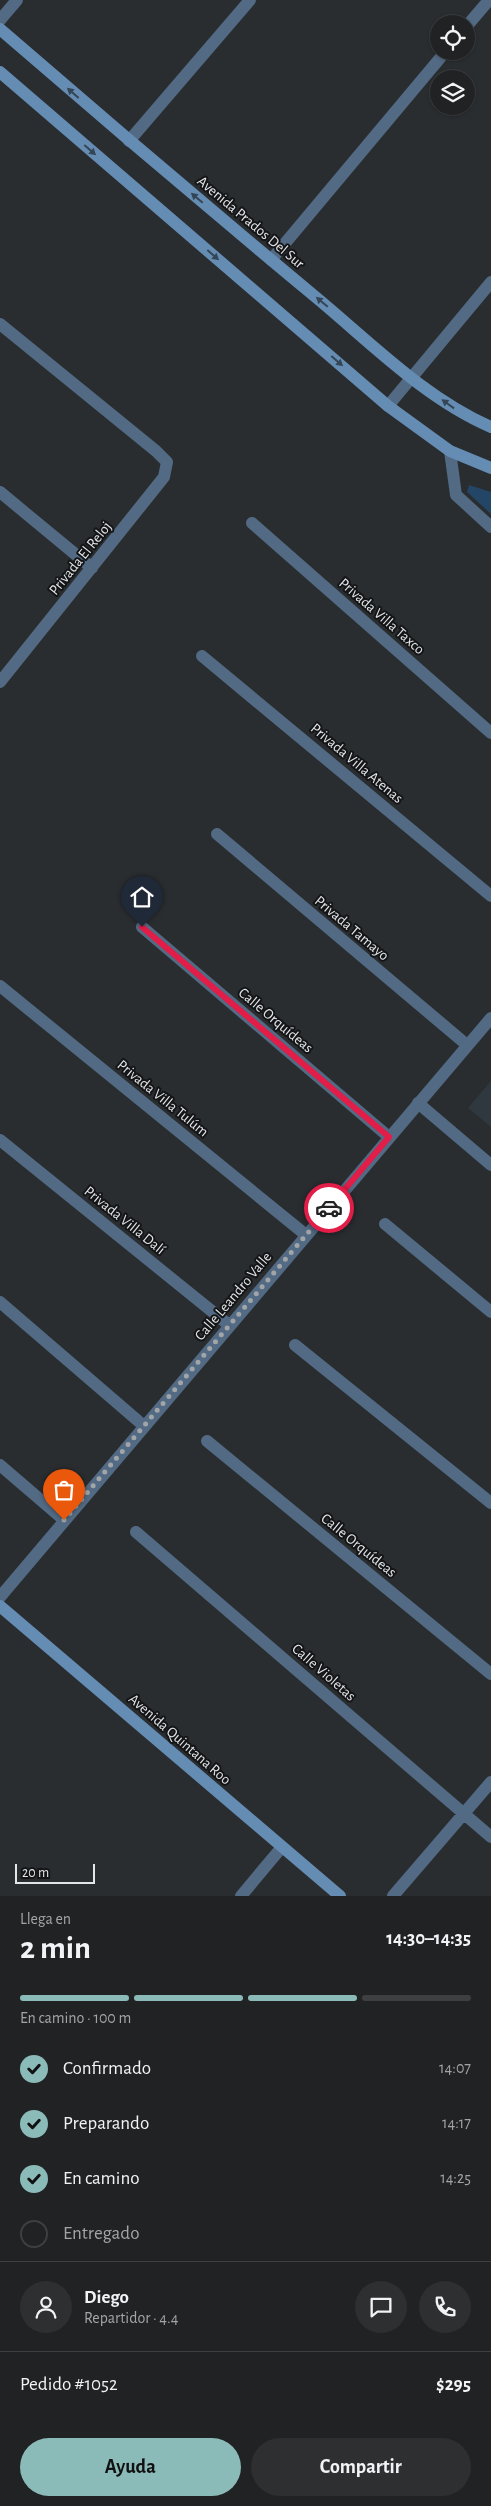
<!DOCTYPE html>
<html lang="es">
<head>
<meta charset="utf-8">
<style>
	:root { --surface:#202224; --page:#2d2f31; --text:#f1f3f6; --muted:#a2a4a6; --line:#3d3f41; --accent:#8bbbb9 }
	body { margin:0; font-family:"Alegreya Sans",sans-serif; background:var(--page); color:var(--text); height:100vh; display:flex; flex-direction:column; font-size:19px; white-space:nowrap }
	* { box-sizing:border-box; margin:0 }
	p { font-size:16px; color:var(--muted) }
	.icon { flex:none; width:28px; height:28px; fill:none; stroke:currentColor; stroke-width:2; stroke-linecap:round; stroke-linejoin:round }
	.map { position:relative; height:1896px; overflow:hidden }
	.sheet { display:flex; flex-direction:column; background:var(--surface); flex:1 }
	.sheet>* { flex:none }
	.fabs { position:absolute; left:430px; top:15px; display:grid; gap:10px }
	.fabs a { display:grid; place-items:center; width:45px; height:45px; border-radius:50%; background:var(--surface); box-shadow:0 1px 4px #0004,0 0 0 1px var(--line); font-size:25px }
	.scale { position:absolute; left:15px; bottom:12px; width:80px; box-sizing:border-box; padding-left:5px; border:2px solid #e3e5e8; border-top:0; font-size:14px; line-height:18px; white-space:nowrap; color:#e3e5e8; -webkit-text-stroke:4px #141517; paint-order:stroke }
	.pin { position:absolute; display:grid; place-items:center; width:42px; height:42px; color:#fff; margin:-51px -21px; border-radius:50% 50% 50% 0; rotate:-45deg; box-shadow:0 0 5px #0007 }
	.pin .icon { rotate:45deg }
	.courier { position:absolute; display:grid; place-items:center; width:50px; height:50px; margin:-25px; border:4px solid #e11d48; border-radius:50%; background:#fff; color:#222; box-shadow:0 1px 6px #0007 }
	.head em { font-style:normal; font-weight:700 }
	.head div { display:flex; flex-direction:column-reverse }
	.head { display:flex; align-items:center; justify-content:space-between; height:85px; padding:0 20px }
	h1 { font-size:32px; font-weight:700; line-height:38px }
	.bar { display:grid; grid-template-columns:repeat(4,1fr); gap:8px 5px; align-content:center; height:60px; padding:0 20px }
	.bar i { height:6px; border-radius:4px; background:var(--line) }
	.bar .current { background:var(--accent) }
	.bar p { grid-column:span 4 }
	.line { display:flex; align-items:center; gap:12px; padding:0 20px; border-top:1px solid var(--line) }
	.line div { flex:1 }
	.round { display:grid; place-items:center; flex:none; width:52px; height:52px; border-radius:26px; background:var(--page) }
	ol { padding:0 20px; list-style:none }
	li { display:flex; align-items:center; gap:15px; height:55px }
	li p { margin-inline-start:auto }
	li .icon { padding:5px; border-radius:50%; background:var(--accent); color:#111; stroke-width:4 }
	li:last-child { color:var(--muted) }
	li i { width:28px; height:28px; border:2px solid var(--line); border-radius:50% }
	.cta { display:flex; gap:10px; margin-top:auto; padding:10px 20px }
	.cta a { flex:1; height:58px; border-radius:30px; background:var(--accent); color:#111; font-size:20px; font-weight:700; line-height:58px; text-align:center }
	.cta a+a { background:var(--page); color:var(--text) }
	.map>svg:first-child { display:block }
</style>
</head>
<body>
<div class="map">
<svg width="491" height="1896" viewBox="0 0 491 1896">
	<rect width="100%" height="100%" fill="#2a2d30"/>
	<path fill="#2f373f" d="M491,1081V1127L468,1108Z"/>
	<path fill="#234566" d="M469,485L491,492V514L467,492Z"/>
	<g fill="none" stroke-linecap="round" stroke-linejoin="round">
		<path stroke="#526a83" stroke-width="12" d="M0,20L17,0
			M466,27L489,0
			M129,141L250,0
			M271,260L446,51
			M0,324L156,451L167,462L164,477L0,682
			M388,406L491,282
			M450,451L456,495L491,527
			M0,492L92,568
			M252,523L491,733
			M202,656L491,896
			M217,834L467,1045
			M142,927L389,1137
			M0,986L306,1235
			M418,1103L491,1165
			M0,1140L229,1325
			M385,1224L491,1312
			M0,1302L144,1426
			M295,1345L491,1503
			M207,1441L491,1674
			M0,1465L64,1520
			M136,1532L491,1837
			M241,1896L282,1847
			M393,1896L491,1782"/>
		<path stroke="#526a83" stroke-width="12" d="M0,1597L491,1018"/>
		<path stroke="#658cb3" stroke-width="12" d="M0,29C105,120 211,210 318,299C372,344 426,399 491,427
			M0,72L388,406L450,451L491,468
			M0,1606L340,1896"/>
	</g>
	<defs><path id="oneway-solid" d="M-6-.8H1V-3.2L6.5 0L1 3.2V.8H-6Z" transform="scale(1.25)"/></defs>
	<g fill="#344555">
		<use href="#oneway-solid" transform="translate(73 93) rotate(-139)"/>
		<use href="#oneway-solid" transform="translate(90 150) rotate(41)"/>
		<use href="#oneway-solid" transform="translate(197 198) rotate(-140)"/>
		<use href="#oneway-solid" transform="translate(213 255) rotate(41)"/>
		<use href="#oneway-solid" transform="translate(322 302) rotate(-140)"/>
		<use href="#oneway-solid" transform="translate(337 361) rotate(41)"/>
		<use href="#oneway-solid" transform="translate(448 404) rotate(-144)"/>
	</g>
	<g fill="none" stroke-linecap="round" stroke-linejoin="round">
		<path stroke="#a2a5a8" stroke-width="5" stroke-dasharray="0 9" d="M64,1520L329,1208"/>
		<path stroke="#e11d48" stroke-width="6" d="M142,927L389,1137L329,1208"/>
	</g>
	<g text-anchor="middle" stroke-width="4" stroke-linejoin="round" paint-order="stroke">
		<g font-size="15" fill="#e3e5e8" stroke="#141517">
			<text transform="translate(251 222) rotate(40)" y="5">Avenida Prados Del Sur</text>
			<text transform="translate(80 558) rotate(-51)" y="5">Privada El Reloj</text>
			<text transform="translate(382 616) rotate(41)" y="5">Privada Villa Taxco</text>
			<text transform="translate(357 763) rotate(40)" y="5">Privada Villa Atenas</text>
			<text transform="translate(352 928) rotate(40)" y="5">Privada Tamayo</text>
			<text transform="translate(276 1020) rotate(40)" y="5">Calle Orquídeas</text>
			<text transform="translate(163 1098) rotate(39)" y="5">Privada Villa Tulúm</text>
			<text transform="translate(125 1220) rotate(39)" y="5">Privada Villa Dalí</text>
			<text transform="translate(233 1296) rotate(-50)" y="5">Calle Leandro Valle</text>
			<text transform="translate(359 1545) rotate(39)" y="5">Calle Orquídeas</text>
			<text transform="translate(324 1672) rotate(41)" y="5">Calle Violetas</text>
			<text transform="translate(180 1739) rotate(41)" y="5">Avenida Quintana Roo</text>
		</g>
	</g>
</svg>
<div class="fabs">
<a><svg class="icon" aria-label="locate" viewBox="0 0 24 24"><circle cx="12" cy="12" r="6"/><path d="M12 2v4M12 18v4M2 12h4M18 12h4"/></svg></a>
<a><svg class="icon" aria-label="layers" viewBox="0 0 24 24"><path d="M12 4l9 5-9 5-9-5zM3 14l9 5 9-5"/></svg></a>
</div>
<div class="scale">20 m</div>
<div class="pin" style="left:64px;top:1520px;background:#ea580c"><svg class="icon" aria-label="bag" viewBox="0 0 24 24"><path d="M5 8h14l-1 12H6zM9 8a3 3 0 0 1 6 0"/></svg></div>
<div class="pin" style="left:142px;top:927px;background:#1f2937"><svg class="icon" aria-label="home" viewBox="0 0 24 24"><path d="M3 11l9-7 9 7M6 9v11h12V9"/></svg></div>
<div class="courier" style="left:329px;top:1208px"><svg class="icon" aria-label="car" viewBox="0 0 24 24"><path d="M5 17H2v-5l4-1 3-4h7l3 4 3 1v5h-3M9 17h6M6 11h13"/><circle cx="7" cy="17" r="2"/><circle cx="17" cy="17" r="2"/></svg></div>
</div>
<section class="sheet">
<div class="head"><div><h1>2 min</h1><p>Llega en</p></div><em>14:30–14:35</em></div>
<div class="bar"><i class="current"></i><i class="current"></i><i class="current"></i><i></i><p>En camino · 100 m</p></div>
<ol>
<li><svg class="icon" aria-label="check" viewBox="0 0 24 24"><path d="M5 12l5 5 9-10"/></svg>Confirmado<p>14:07</p></li>
<li><svg class="icon" aria-label="check" viewBox="0 0 24 24"><path d="M5 12l5 5 9-10"/></svg>Preparando<p>14:17</p></li>
<li><svg class="icon" aria-label="check" viewBox="0 0 24 24"><path d="M5 12l5 5 9-10"/></svg>En camino<p>14:25</p></li>
<li><i></i>Entregado</li>
</ol>
<div class="line" style="height:90px"><a class="round"><svg class="icon" aria-label="person" viewBox="0 0 24 24"><circle cx="12" cy="8" r="4"/><path d="M4 21q1-7 8-7t8 7"/></svg></a><div><b>Diego</b><p>Repartidor · 4.4</p></div><a class="round"><svg class="icon" aria-label="chat" viewBox="0 0 24 24"><path d="M4 5h16v11H9l-5 4z"/></svg></a><a class="round"><svg class="icon" aria-label="phone" viewBox="0 0 24 24"><path d="M5 4h4l2 5-3 2q2 4 5 5l2-3 5 2v4C11 20 4 13 5 4z"/></svg></a></div>
<div class="line" style="height:65px"><div>Pedido #1052</div><b>$295</b></div>
<div class="cta"><a>Ayuda</a><a>Compartir</a></div>
</section>
</body>
</html>
